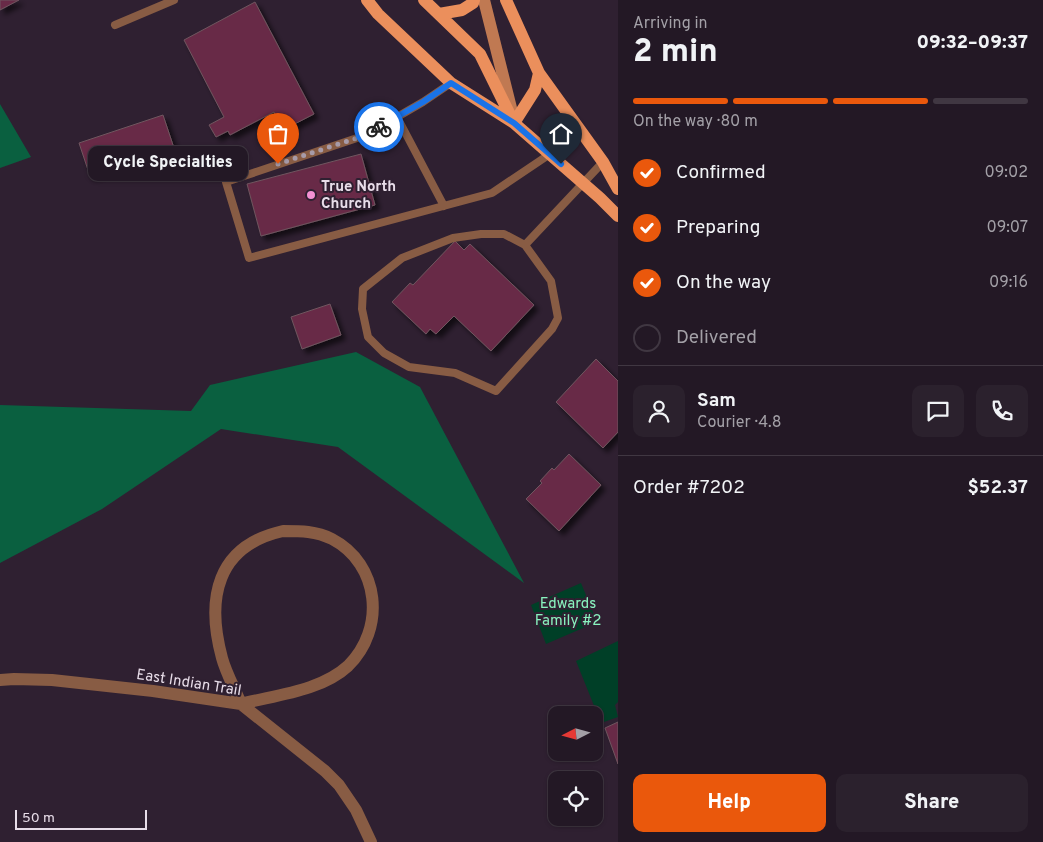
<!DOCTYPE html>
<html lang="en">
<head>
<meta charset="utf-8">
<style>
	:root { --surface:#231825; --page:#2b212d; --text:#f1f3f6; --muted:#a3a0a7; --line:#403742; --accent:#ea580c }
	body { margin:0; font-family:Overpass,sans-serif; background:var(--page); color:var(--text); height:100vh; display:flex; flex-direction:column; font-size:19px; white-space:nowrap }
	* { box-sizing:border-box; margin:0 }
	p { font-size:16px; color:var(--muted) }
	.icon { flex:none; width:28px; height:28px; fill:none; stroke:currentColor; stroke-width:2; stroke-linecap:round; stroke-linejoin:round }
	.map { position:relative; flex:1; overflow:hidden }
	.details { display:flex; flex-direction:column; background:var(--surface); width:425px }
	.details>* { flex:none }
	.needle { width:32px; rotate:264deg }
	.tools { position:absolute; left:548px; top:706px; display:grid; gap:10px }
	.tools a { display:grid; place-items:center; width:55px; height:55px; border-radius:10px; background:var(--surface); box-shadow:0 1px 4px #0004,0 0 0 1px var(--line); font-size:25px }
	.scale { position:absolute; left:15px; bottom:12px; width:132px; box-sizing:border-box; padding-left:5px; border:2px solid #e8dde9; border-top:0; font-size:14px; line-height:18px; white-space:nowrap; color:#e8dde9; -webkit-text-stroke:4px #2f2031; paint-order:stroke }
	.pin { position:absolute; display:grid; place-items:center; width:42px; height:42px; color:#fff; margin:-51px -21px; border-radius:50% 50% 50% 0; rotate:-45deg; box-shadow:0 0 5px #0007 }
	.pin .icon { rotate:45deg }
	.courier { position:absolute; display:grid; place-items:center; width:50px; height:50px; margin:-25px; border:4px solid #1a73e8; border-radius:50%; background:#fff; color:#222; box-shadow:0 1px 6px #0007 }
	.bubble { position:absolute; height:35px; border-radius:10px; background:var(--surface); box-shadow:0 1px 4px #0004,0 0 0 1px var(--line); font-size:16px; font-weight:800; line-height:35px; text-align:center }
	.overview em { font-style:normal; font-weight:800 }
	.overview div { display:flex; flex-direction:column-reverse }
	.overview { display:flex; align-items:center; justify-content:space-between; height:85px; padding:0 15px }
	h1 { font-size:32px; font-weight:800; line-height:38px }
	.bar { display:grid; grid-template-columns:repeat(4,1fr); gap:8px 5px; align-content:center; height:60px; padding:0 15px }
	.bar i { height:6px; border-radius:4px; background:var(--line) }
	.bar .selected { background:var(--accent) }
	.bar p { grid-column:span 4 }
	.line { display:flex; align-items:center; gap:12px; padding:0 15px; border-top:1px solid var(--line) }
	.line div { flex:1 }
	.round { display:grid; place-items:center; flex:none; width:52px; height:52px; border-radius:10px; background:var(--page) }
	ol { padding:0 15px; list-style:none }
	li { display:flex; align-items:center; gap:15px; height:55px }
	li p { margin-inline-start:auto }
	li .icon { padding:5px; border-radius:50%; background:var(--accent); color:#fff; stroke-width:4 }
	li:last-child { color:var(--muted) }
	li i { width:28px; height:28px; border:2px solid var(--line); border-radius:50% }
	.button { display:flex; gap:10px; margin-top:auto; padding:10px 15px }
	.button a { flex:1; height:58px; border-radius:10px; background:var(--accent); color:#fff; font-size:20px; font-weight:800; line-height:58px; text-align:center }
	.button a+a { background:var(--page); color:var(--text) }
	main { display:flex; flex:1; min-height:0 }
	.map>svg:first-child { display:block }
</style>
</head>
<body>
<main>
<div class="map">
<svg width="618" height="842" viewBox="0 0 618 842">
	<defs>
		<filter id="shadow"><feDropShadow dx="4.5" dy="4.5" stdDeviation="2.5" flood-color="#0009"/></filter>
	</defs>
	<rect width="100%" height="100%" fill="#2f2031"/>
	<path fill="#003f27" d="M581,583L597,622L546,644L531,605Z
		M618,641V702L615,705L618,717L601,723L576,661Z"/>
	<path fill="#0a6040" d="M0,104L31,157L0,168Z
		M356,352L420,387L524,583L338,447L221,429L102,509L0,563V405L191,411L210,385Z"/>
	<path fill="#682c46" stroke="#6f555f" filter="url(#shadow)" d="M0,0H19L0,10Z
		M255,2L314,114L283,130L274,112L230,135L228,131L216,137L209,125L224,117L184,40Z
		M163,115L174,148L90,176L79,143Z
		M361,154L375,205L261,236L247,184Z
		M455,241L464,250L470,244L534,305L491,351L454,316L436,334L430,329L426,334L392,302L410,283L413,285Z
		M330,304L341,335L302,349L291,317Z
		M596,359L618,381V432L603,448L556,402Z
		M569,454L601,485L559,531L526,499L542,483L540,481L552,468L554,470Z
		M618,722V764L605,728Z"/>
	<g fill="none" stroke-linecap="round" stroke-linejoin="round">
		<path stroke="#885c44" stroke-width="8" d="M115,25L174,0
			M451,83L423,102L366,135L226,182L249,258L492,193L550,154
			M397,117L444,206
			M525,245L551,281L558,318L552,329L496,391L455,373L409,367L384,353L368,337L362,309L363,289L402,258L453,238L481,234H504L525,245L603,162"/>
		<path stroke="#885c44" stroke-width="12" d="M283,531C301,531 316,531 332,539C380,564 386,629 348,666C321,691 276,695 241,704C235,689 226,673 222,658C206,599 216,546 283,531Z
			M0,680L14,679L52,680L153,691L241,704L325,771L339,785L356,810L371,842"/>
		<path stroke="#c07952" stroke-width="12" d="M484,0L512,112"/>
		<path stroke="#eb8f5c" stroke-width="12" d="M367,0L378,14L451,83L514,123L600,198L618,216
			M424,0L480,54L514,123
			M506,0L539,73L603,162L618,189
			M439,14L462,10L473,3L474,0
			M514,123L535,90L539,73"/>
	</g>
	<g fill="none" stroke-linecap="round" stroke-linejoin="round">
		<path stroke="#a79ba9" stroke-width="5" stroke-dasharray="0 9" d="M278,164L366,135L379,127"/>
		<path stroke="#1a73e8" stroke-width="6" d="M379,127L423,102L451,83L514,123L561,164"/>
	</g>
	<circle fill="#f491d3" stroke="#2f2031" stroke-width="2" cx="311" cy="195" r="5"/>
	<g text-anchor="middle" stroke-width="4" stroke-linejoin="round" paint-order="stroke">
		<g font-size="15" font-weight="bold" fill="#e8dde9" stroke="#2f2031" text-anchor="start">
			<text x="321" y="191">True North<tspan x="321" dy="17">Church</tspan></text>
		</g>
		<g font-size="15" fill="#89f3bf" stroke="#2f2031">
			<text x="568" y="608">Edwards<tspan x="568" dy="17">Family #2</tspan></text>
		</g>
		<g font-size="15" fill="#e8dde9" stroke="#2f2031">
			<text transform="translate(189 682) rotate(9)" y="5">East Indian Trail</text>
		</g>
	</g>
</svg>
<div class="tools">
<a><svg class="needle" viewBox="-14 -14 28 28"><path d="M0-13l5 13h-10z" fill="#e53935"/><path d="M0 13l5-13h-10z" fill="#a3a0a7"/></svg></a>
<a><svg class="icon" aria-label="locate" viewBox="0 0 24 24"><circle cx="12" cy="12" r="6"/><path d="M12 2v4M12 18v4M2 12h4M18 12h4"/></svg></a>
</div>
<div class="scale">50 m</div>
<div class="pin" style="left:278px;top:164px;background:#ea580c"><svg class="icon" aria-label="bag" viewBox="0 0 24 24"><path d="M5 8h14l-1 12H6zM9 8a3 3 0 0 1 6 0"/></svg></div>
<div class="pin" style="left:561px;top:164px;background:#1f2937"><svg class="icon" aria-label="home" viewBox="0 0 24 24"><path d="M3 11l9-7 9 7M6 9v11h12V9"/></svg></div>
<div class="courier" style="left:379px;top:127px"><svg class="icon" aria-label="bike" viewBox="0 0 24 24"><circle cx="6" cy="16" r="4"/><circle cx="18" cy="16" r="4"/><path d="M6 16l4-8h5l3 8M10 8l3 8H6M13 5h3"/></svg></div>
<div class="bubble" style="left:88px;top:146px;width:160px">Cycle Specialties</div>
</div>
<section class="details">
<div class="overview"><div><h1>2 min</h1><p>Arriving in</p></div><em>09:32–09:37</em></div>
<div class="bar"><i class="selected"></i><i class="selected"></i><i class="selected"></i><i></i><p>On the way · 80 m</p></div>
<ol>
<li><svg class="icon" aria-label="check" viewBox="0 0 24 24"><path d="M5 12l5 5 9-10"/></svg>Confirmed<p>09:02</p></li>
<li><svg class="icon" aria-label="check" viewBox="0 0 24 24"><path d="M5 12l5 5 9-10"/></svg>Preparing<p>09:07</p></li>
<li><svg class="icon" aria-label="check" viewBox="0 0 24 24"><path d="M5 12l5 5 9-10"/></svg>On the way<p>09:16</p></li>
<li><i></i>Delivered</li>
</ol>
<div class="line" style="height:90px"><a class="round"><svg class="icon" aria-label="person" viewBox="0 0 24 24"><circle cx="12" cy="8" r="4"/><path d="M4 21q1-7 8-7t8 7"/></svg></a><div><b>Sam</b><p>Courier · 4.8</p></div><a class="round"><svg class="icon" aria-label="chat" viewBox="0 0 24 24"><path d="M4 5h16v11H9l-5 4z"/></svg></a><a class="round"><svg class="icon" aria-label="phone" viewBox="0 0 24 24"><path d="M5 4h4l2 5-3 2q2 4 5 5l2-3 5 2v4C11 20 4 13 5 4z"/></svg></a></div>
<div class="line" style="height:65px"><div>Order #7202</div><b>$52.37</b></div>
<div class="button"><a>Help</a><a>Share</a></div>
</section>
</main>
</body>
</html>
